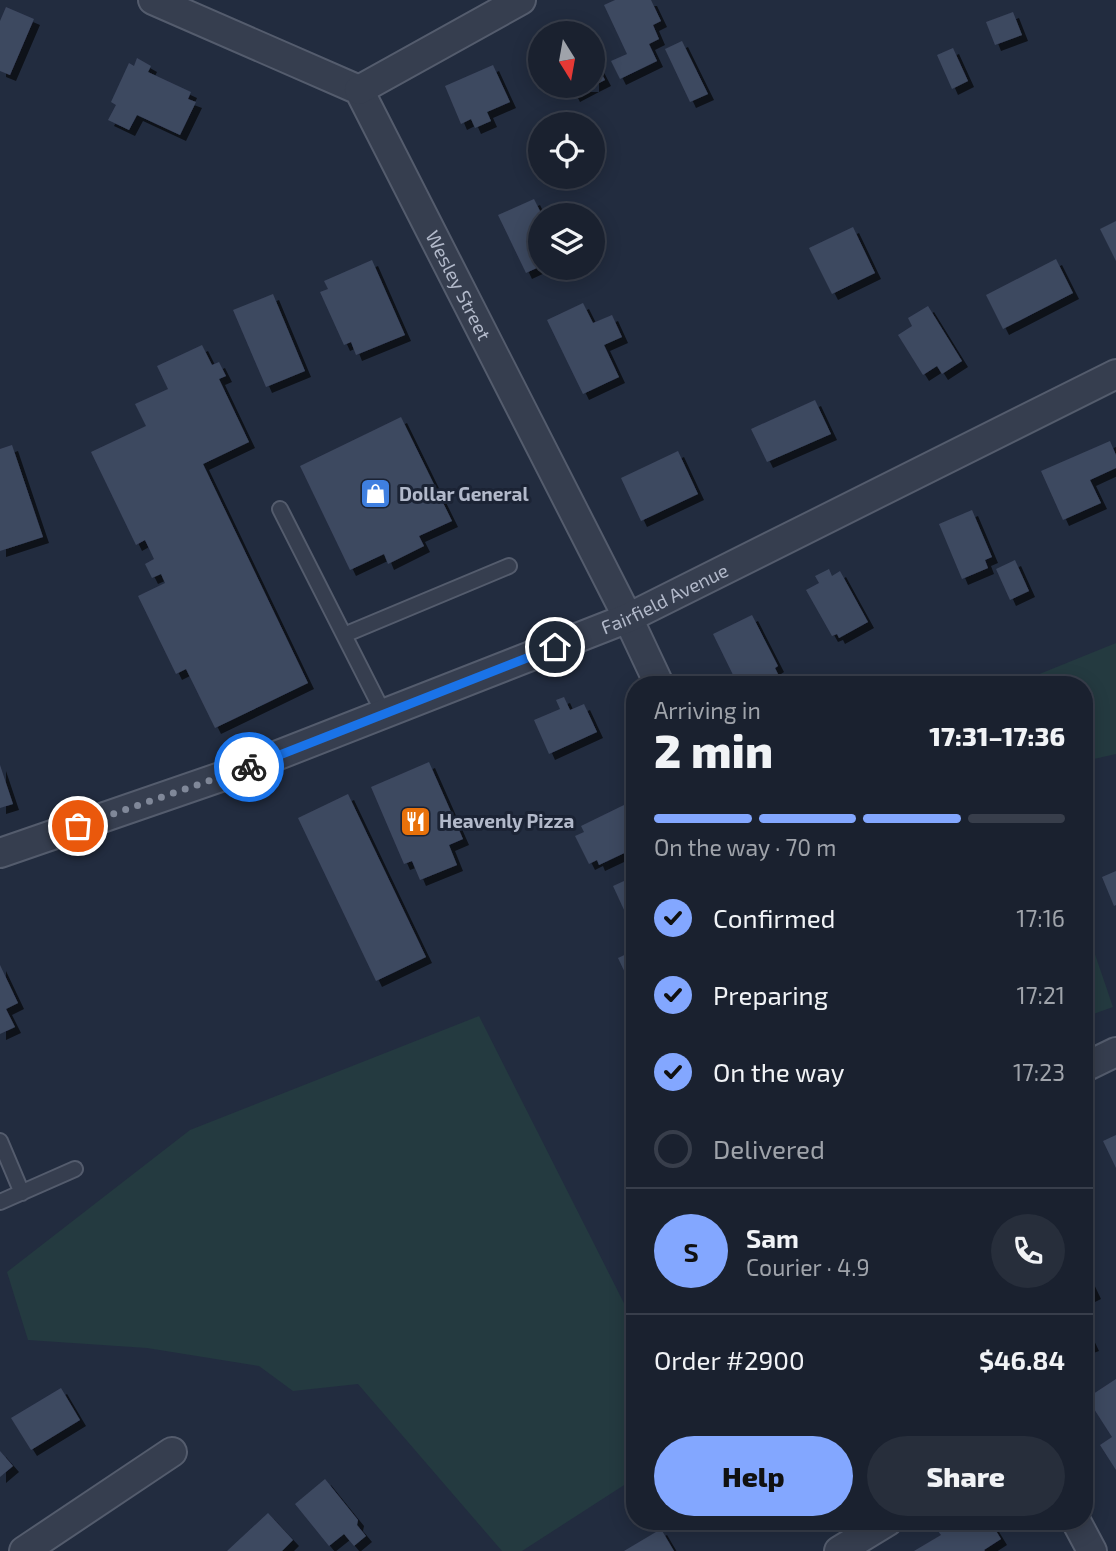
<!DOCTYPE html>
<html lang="en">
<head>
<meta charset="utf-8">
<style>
	:root { --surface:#1a212f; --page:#272e3b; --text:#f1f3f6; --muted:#9fa3aa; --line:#383e4b; --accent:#83a7ff }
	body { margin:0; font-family:"Exo 2",sans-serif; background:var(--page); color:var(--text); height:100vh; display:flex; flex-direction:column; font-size:26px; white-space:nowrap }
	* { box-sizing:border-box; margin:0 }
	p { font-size:23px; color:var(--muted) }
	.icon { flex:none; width:38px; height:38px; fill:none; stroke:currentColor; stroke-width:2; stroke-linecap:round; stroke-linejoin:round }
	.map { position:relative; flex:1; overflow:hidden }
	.sheet { position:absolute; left:626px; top:676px; width:467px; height:854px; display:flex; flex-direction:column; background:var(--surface); border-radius:28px; box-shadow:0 4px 18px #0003,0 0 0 2px var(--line) }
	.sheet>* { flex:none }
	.needle { width:46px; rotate:169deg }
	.tools { position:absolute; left:528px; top:21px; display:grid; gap:14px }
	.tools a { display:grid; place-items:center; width:77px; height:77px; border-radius:50%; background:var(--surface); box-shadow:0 4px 18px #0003,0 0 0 2px var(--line); font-size:35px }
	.pin { position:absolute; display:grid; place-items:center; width:60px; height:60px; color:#fff; margin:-30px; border:4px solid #fff; border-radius:50%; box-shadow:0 2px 7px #0007 }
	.courier { position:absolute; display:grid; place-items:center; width:70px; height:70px; margin:-35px; border:5px solid #1a73e8; border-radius:50%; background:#fff; color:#222; box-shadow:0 2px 9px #0007 }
	.headline em { font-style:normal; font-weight:800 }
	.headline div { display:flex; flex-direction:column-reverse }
	.headline { display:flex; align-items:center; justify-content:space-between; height:119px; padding:0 28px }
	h1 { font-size:46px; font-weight:800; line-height:52px }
	.bar { display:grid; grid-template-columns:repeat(4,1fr); gap:10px 7px; align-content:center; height:84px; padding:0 28px }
	.bar i { height:9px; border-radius:5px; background:var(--line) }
	.bar .on { background:var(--accent) }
	.bar p { grid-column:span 4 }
	.line { display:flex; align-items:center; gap:18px; padding:0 28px; border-top:2px solid var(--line) }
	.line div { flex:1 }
	.round { display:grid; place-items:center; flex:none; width:74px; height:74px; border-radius:37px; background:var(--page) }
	ol { padding:0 28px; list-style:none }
	li { display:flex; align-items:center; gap:21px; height:77px }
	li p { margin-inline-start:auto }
	li .icon { padding:7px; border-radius:50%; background:var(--accent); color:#111; stroke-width:4 }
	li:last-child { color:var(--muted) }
	li i { width:38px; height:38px; border:4px solid var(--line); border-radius:50% }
	.primary-button { display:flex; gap:14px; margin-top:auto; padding:14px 28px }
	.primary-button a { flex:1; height:80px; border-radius:42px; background:var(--accent); color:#111; font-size:28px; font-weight:800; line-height:80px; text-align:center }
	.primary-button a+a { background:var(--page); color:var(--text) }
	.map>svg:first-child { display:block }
</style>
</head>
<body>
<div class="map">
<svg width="1116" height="1551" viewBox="0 0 1116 1551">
	<defs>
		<filter id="shadow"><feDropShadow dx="6" dy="6" stdDeviation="0" flood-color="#0009"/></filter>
	</defs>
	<rect width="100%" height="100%" fill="#222c3f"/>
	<path fill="#243a40" d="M1116,643V754L1085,761V684H1015Z
		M1085,925L1113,1007L1085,1017Z
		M479,1016L635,1325V1478L522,1551H502L358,1384L293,1391L259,1366L147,1348L28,1340L7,1272L190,1130Z"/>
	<path fill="#3e4860" filter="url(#shadow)" d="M615,0H651L661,21L653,25L659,39L649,44L657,61L620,79L611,61L627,54L604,5Z
		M6,7L34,19L10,75L0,71V21Z
		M1013,12L1022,35L995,45L986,22Z
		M682,41L708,94L690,102L665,49Z
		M953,48L968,81L952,89L937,55Z
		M593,57L605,80L593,86Z
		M137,58L151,66L148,72L191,92L188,99L196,102L180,135L137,115L129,130L108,120L116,105L111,102L129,63L134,66Z
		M493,65L510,102L487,112L491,121L475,128L471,119L461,124L445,86Z
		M569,86H593L574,96Z
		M534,199L542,215L541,266L526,273L498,215Z
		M1116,221V261L1100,229Z
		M853,227L875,273L832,294L809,248Z
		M1056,259L1073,293L1003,329L986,295Z
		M372,260L405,335L356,355L351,342L344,345L320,292L328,289L324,281Z
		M273,294L305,371L266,387L233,310Z
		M583,303L593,323L612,315L622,337L604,345L619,377L583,394L547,320Z
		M928,306L962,361L942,374L937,366L923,375L898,335L912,326L908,318Z
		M202,345L212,365L219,362L226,376L219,379L249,442L203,464L308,683L215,728L186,669L176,674L138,596L165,583L161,574L152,578L145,564L154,559L145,540L136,545L91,452L146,426L135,404L168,389L157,366Z
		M815,400L831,434L767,462L751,429Z
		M401,417L452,521L419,536L424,546L388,564L384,554L350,570L300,466Z
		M1110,441L1116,455V468L1090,480L1101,503L1063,520L1041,471Z
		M12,445L43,537L0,551V449Z
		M678,451L698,494L641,521L621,478Z
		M972,510L992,557L985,560L988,568L962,579L939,524Z
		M1015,560L1029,591L1010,600L996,569Z
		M829,569L832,576L840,571L868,622L839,638L837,634L832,636L806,590L819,583L815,576Z
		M752,615L778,666L775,668L779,676L763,684L737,683L713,634Z
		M825,677L829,684H812Z
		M564,697L570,710L584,704L597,732L549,754L534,720L560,709L556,700Z
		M429,762L463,839L449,845L457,865L420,880L412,861L404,864L371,787Z
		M0,765L13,804L0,808Z
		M348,794L426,957L376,981L298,818Z
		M626,804L633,819L635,818V848L599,865L597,860L589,864L575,836L584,832L581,826Z
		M1116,871V905L1114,906L1102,877Z
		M635,876V923L631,925L613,886Z
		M635,950V976L628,979L618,958Z
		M0,965L18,1003L6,1009L15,1027L0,1034Z
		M1116,1135V1168L1103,1141Z
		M1085,1272L1095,1293L1085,1298Z
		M1085,1328L1093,1345L1085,1348Z
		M1116,1379V1470L1100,1445L1112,1437L1087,1398Z
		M61,1388L80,1420L31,1450L11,1418Z
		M0,1451L13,1466L0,1477Z
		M325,1479L358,1520L357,1525L366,1536L354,1546L344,1534L329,1546L295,1504Z
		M268,1513L293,1540L282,1551H227Z
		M964,1521H990L1001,1539L984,1550L985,1551H914L941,1535L938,1531L950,1524L952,1528Z
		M661,1529L674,1551H624Z"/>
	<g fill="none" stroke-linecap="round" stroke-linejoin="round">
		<defs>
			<path id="lane" d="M280,509L384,714
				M344,635L509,566
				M0,1141L22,1193
				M0,1202L75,1169"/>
			<g id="street">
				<path id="s1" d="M153,0L359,90L628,618L659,684"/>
				<path d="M359,90L521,0"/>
				<path id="s2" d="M0,853L235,772L628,618L1116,374"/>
				<path d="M1085,1067L1116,1052"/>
				<path d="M1076,1521L1092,1551"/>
				<path d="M24,1551L172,1452"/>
				<path d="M839,1551L888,1521"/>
			</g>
		</defs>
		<use href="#lane" stroke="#545c6d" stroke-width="18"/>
		<use href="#street" stroke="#545c6d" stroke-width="32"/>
		<use href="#lane" stroke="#363e4f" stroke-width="14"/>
		<use href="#street" stroke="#363e4f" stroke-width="28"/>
	</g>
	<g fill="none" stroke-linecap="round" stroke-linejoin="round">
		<path stroke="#808899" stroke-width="7" stroke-dasharray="0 12.6" d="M78,826L249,767"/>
		<path stroke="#1a73e8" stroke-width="9" d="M249,767L555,647"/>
	</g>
	<defs>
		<symbol id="shop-square" viewBox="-11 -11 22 22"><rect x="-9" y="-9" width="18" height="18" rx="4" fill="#3f7fe0" stroke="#1b2334"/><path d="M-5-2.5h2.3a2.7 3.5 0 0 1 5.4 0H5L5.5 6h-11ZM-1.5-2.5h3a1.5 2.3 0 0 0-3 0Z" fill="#fff"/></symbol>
		<symbol id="restaurant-square" viewBox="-11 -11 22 22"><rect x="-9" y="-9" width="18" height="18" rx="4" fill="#e8710a" stroke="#1b2334"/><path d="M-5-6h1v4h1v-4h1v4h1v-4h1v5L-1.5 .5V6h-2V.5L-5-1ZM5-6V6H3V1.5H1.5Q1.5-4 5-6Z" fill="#fff"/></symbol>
	</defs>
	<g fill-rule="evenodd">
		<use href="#shop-square" x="358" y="476" width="35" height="35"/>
		<use href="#restaurant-square" x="398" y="804" width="35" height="35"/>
	</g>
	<g text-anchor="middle" stroke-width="6" stroke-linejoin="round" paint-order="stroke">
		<g font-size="19" fill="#b2b9ca" stroke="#1b2334">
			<text dy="7" stroke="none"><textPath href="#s1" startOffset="444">Wesley Street</textPath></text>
			<text dy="7" stroke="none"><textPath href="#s2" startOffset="712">Fairfield Avenue</textPath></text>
		</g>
		<g font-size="19" font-weight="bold" fill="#b2b9ca" stroke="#1b2334" text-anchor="start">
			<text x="399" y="501">Dollar General</text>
			<text x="439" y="828">Heavenly Pizza</text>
		</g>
	</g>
</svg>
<div class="tools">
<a><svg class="needle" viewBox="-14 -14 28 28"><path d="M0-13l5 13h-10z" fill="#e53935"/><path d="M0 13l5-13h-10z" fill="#9fa3aa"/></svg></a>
<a><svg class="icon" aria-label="locate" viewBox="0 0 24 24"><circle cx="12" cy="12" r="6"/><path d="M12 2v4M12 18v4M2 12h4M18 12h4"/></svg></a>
<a><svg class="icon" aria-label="layers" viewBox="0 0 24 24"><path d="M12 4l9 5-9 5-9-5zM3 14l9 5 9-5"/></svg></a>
</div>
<div class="pin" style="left:78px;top:826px;background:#ea580c"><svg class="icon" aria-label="bag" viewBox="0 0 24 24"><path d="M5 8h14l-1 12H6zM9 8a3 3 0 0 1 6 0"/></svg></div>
<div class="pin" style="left:555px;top:647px;background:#1f2937"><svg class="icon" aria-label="home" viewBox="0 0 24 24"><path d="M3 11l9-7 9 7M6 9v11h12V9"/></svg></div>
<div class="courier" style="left:249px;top:767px"><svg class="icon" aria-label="bike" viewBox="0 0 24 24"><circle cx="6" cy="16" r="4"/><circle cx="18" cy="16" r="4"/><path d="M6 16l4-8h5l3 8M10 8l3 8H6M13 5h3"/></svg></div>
<section class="sheet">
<div class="headline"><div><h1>2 min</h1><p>Arriving in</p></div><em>17:31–17:36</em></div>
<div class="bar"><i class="on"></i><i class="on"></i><i class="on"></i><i></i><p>On the way · 70 m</p></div>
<ol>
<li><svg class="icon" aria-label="check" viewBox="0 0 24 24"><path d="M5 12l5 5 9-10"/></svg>Confirmed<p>17:16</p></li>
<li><svg class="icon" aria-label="check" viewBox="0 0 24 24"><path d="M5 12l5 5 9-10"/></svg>Preparing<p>17:21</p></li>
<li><svg class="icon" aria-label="check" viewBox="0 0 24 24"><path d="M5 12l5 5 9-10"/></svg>On the way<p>17:23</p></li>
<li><i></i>Delivered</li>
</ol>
<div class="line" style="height:126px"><b class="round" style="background:var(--accent);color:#111">S</b><div><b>Sam</b><p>Courier · 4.9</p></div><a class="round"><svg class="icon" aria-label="phone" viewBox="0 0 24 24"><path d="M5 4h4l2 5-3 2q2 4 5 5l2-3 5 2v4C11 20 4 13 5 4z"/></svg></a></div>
<div class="line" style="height:91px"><div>Order #2900</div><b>$46.84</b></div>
<div class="primary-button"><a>Help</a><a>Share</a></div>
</section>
</div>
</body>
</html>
